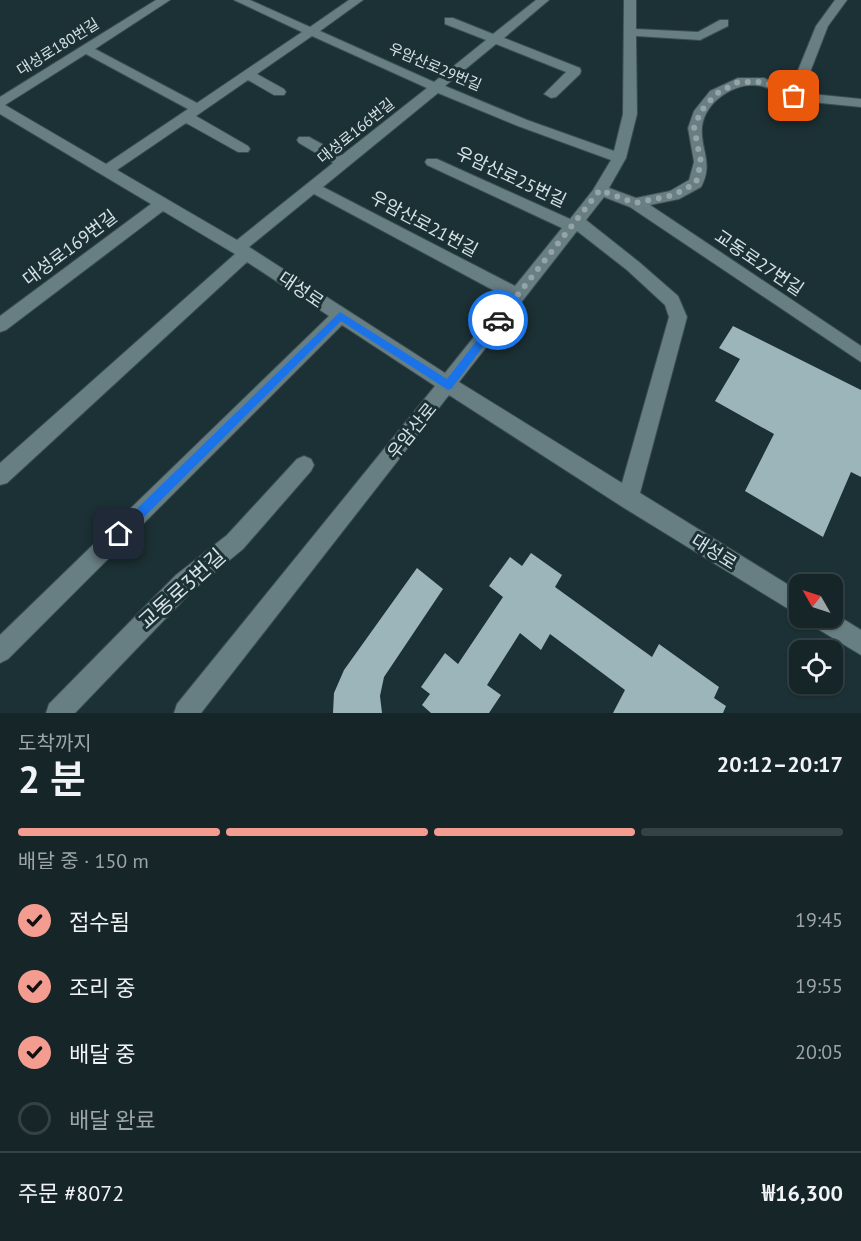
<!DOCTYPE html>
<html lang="ko">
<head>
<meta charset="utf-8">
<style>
	:root { --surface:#152528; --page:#1e2d30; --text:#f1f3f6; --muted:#9da5a8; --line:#344245; --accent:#f59c90 }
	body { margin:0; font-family:"PT Sans","Noto Sans KR",sans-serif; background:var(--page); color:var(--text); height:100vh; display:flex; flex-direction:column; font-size:22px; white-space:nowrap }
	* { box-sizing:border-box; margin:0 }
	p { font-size:20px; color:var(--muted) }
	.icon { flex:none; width:33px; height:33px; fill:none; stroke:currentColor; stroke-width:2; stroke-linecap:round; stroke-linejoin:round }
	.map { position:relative; height:713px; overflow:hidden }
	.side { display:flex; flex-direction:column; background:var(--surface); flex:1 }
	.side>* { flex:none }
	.needle { width:39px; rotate:309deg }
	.tools { position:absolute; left:789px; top:574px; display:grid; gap:12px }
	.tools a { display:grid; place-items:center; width:54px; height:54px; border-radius:12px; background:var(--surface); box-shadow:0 2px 4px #0004,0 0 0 2px var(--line); font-size:30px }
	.pin { position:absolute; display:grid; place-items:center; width:51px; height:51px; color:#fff; margin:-26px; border-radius:12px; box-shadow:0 3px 9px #0006 }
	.courier { position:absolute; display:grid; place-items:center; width:60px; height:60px; margin:-30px; border:4px solid #1a73e8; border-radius:50%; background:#fff; color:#222; box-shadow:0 2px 8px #0007 }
	.head em { font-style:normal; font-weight:600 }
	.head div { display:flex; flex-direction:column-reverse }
	.head { display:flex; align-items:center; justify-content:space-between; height:102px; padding:0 18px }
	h1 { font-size:39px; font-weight:600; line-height:45px }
	.bar { display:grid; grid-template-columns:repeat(4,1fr); gap:9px 6px; align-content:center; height:72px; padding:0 18px }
	.bar i { height:8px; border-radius:4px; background:var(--line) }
	.bar .selected { background:var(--accent) }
	.bar p { grid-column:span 4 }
	.line { display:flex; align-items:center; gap:15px; padding:0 18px; border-top:2px solid var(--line) }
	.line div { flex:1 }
	ol { padding:0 18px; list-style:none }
	li { display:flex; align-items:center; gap:18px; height:66px }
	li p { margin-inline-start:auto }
	li .icon { padding:6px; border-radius:50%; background:var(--accent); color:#111; stroke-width:4 }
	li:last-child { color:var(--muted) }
	li i { width:33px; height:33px; border:3px solid var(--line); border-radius:50% }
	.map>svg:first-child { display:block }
</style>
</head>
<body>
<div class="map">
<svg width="861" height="713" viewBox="0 0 861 713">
	<rect width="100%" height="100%" fill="#1c3135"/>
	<path fill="#9cb5ba" d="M733,326L861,390V477L851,472L823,537L745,491L774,434L715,401L740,359L719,348Z
		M531,553L562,575L555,587L652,657L659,644L719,687L714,698L726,706L723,713H613L625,690L550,634L541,650L520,633L487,685L501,695L489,713H431L422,705L430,694L421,687L445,653L458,664L503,597L489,586L510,557L522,566Z
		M417,568L443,589L384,677L380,696L382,713H333L334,693L344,670Z"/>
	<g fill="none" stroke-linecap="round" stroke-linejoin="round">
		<defs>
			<path id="minor" d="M156,0H170L95,49L197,103L302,32L234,0H250L310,27L349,0H363L320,31L434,82L486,40L445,24V18H453L493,34L536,0H549L504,38L580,68L581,71L580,74L556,97L551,98L544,94L566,72L496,44L445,86L527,120L614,151L623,114L624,0H636V29L698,32L720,20H728V26L700,40L636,36L637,114L626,158L609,188L636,198L670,191L689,180L694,162L688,128L694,111L710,91L738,78H764L790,90L816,26L835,0H847L828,26L802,93L861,99V107L811,102L813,105L806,109C792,106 776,89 761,86C736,81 705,101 702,127C700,149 714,163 701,187L679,199L650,205L861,346V362L630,207L604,197L586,220L639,262L678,296L687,317L640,493L800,592V616L621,506L449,395L201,713H174L177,704L435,386L342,325L8,659L0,663V635L329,316L247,262L7,483L0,485V463L235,254L163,211L6,330L0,332V316L151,204L0,114V97ZM312,36L427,88L342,155L309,137H299L297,140L299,143L333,163L237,240L117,170L186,123L238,152H248L250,149L248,146L196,116L248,80L274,95H284L286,92L284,89L257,74ZM86,54L188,109L106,164L5,105ZM438,93L518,126L611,160L593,190L570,219L437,159H427L425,162L427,165L562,228L515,286L323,187ZM314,194L506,297L445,373L249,247ZM577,231L627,270L665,305L669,317L622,483L459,382Z
				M304,456L311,459L314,465L311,471L243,549L192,591L75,713H46L49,704L176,575L227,535L297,459Z
				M832,612L861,630V655L813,626L810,618H832Z"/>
		</defs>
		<use href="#minor" stroke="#3b4d51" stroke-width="2"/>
		<use href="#minor" fill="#677e83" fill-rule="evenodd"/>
	</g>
	<path fill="#1a73e8" d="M340,312L447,379L495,317L498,316L503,320L452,388L448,390L341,321L123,538H115V530Z"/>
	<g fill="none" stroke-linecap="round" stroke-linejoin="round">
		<path stroke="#95a4a7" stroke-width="6" stroke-dasharray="0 10.8" d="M498,320L600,190L635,203L674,195L696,183L701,162L694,128L701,111L716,94L738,82H764L794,96"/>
	</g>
	<g text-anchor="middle" stroke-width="6" stroke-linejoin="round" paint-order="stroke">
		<g font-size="15" fill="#d6e2e5" stroke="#1c3135">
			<text transform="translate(58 47) rotate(-32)" y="5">대성로180번길</text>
			<text transform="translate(435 67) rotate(23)" y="5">우암산로29번길</text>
			<text transform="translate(356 131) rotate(-39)" y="5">대성로166번길</text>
		</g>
		<g font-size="18" fill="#d6e2e5" stroke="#1c3135">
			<text transform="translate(511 177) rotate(25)" y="6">우암산로25번길</text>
			<text transform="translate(424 224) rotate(28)" y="6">우암산로21번길</text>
			<text transform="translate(70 248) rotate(-37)" y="6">대성로169번길</text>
			<text transform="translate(759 263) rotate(34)" y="6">교동로27번길</text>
			<text transform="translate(301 290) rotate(34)" y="6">대성로</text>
			<text transform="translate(412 431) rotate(-51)" y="6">우암산로</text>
			<text transform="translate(714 552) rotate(32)" y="6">대성로</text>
		</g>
		<g font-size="21" fill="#d6e2e5" stroke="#1c3135">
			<text transform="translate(182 589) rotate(-42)" y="7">교동로3번길</text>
		</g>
	</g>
</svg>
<div class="tools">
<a><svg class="needle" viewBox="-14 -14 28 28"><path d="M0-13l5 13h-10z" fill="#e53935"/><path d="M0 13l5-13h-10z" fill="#9da5a8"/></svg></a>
<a><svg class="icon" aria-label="locate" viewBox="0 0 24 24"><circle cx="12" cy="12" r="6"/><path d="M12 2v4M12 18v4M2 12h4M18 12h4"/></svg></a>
</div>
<div class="pin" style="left:794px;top:96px;background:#ea580c"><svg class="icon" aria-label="bag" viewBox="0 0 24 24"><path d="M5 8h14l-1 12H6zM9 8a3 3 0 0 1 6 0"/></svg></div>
<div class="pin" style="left:119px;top:534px;background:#1f2937"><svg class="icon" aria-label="home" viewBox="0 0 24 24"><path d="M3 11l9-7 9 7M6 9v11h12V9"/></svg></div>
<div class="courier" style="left:498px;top:320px"><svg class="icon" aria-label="car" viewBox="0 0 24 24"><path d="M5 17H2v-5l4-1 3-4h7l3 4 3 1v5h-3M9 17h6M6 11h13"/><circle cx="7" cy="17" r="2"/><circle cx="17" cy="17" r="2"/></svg></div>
</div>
<section class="side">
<div class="head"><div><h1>2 분</h1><p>도착까지</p></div><em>20:12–20:17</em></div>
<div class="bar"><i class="selected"></i><i class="selected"></i><i class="selected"></i><i></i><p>배달 중 · 150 m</p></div>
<ol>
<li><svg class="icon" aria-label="check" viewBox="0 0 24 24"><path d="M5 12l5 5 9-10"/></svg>접수됨<p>19:45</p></li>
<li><svg class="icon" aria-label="check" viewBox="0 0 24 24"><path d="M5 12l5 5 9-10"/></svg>조리 중<p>19:55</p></li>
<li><svg class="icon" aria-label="check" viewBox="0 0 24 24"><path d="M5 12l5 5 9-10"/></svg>배달 중<p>20:05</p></li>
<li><i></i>배달 완료</li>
</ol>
<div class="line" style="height:78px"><div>주문 #8072</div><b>₩16,300</b></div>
</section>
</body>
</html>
